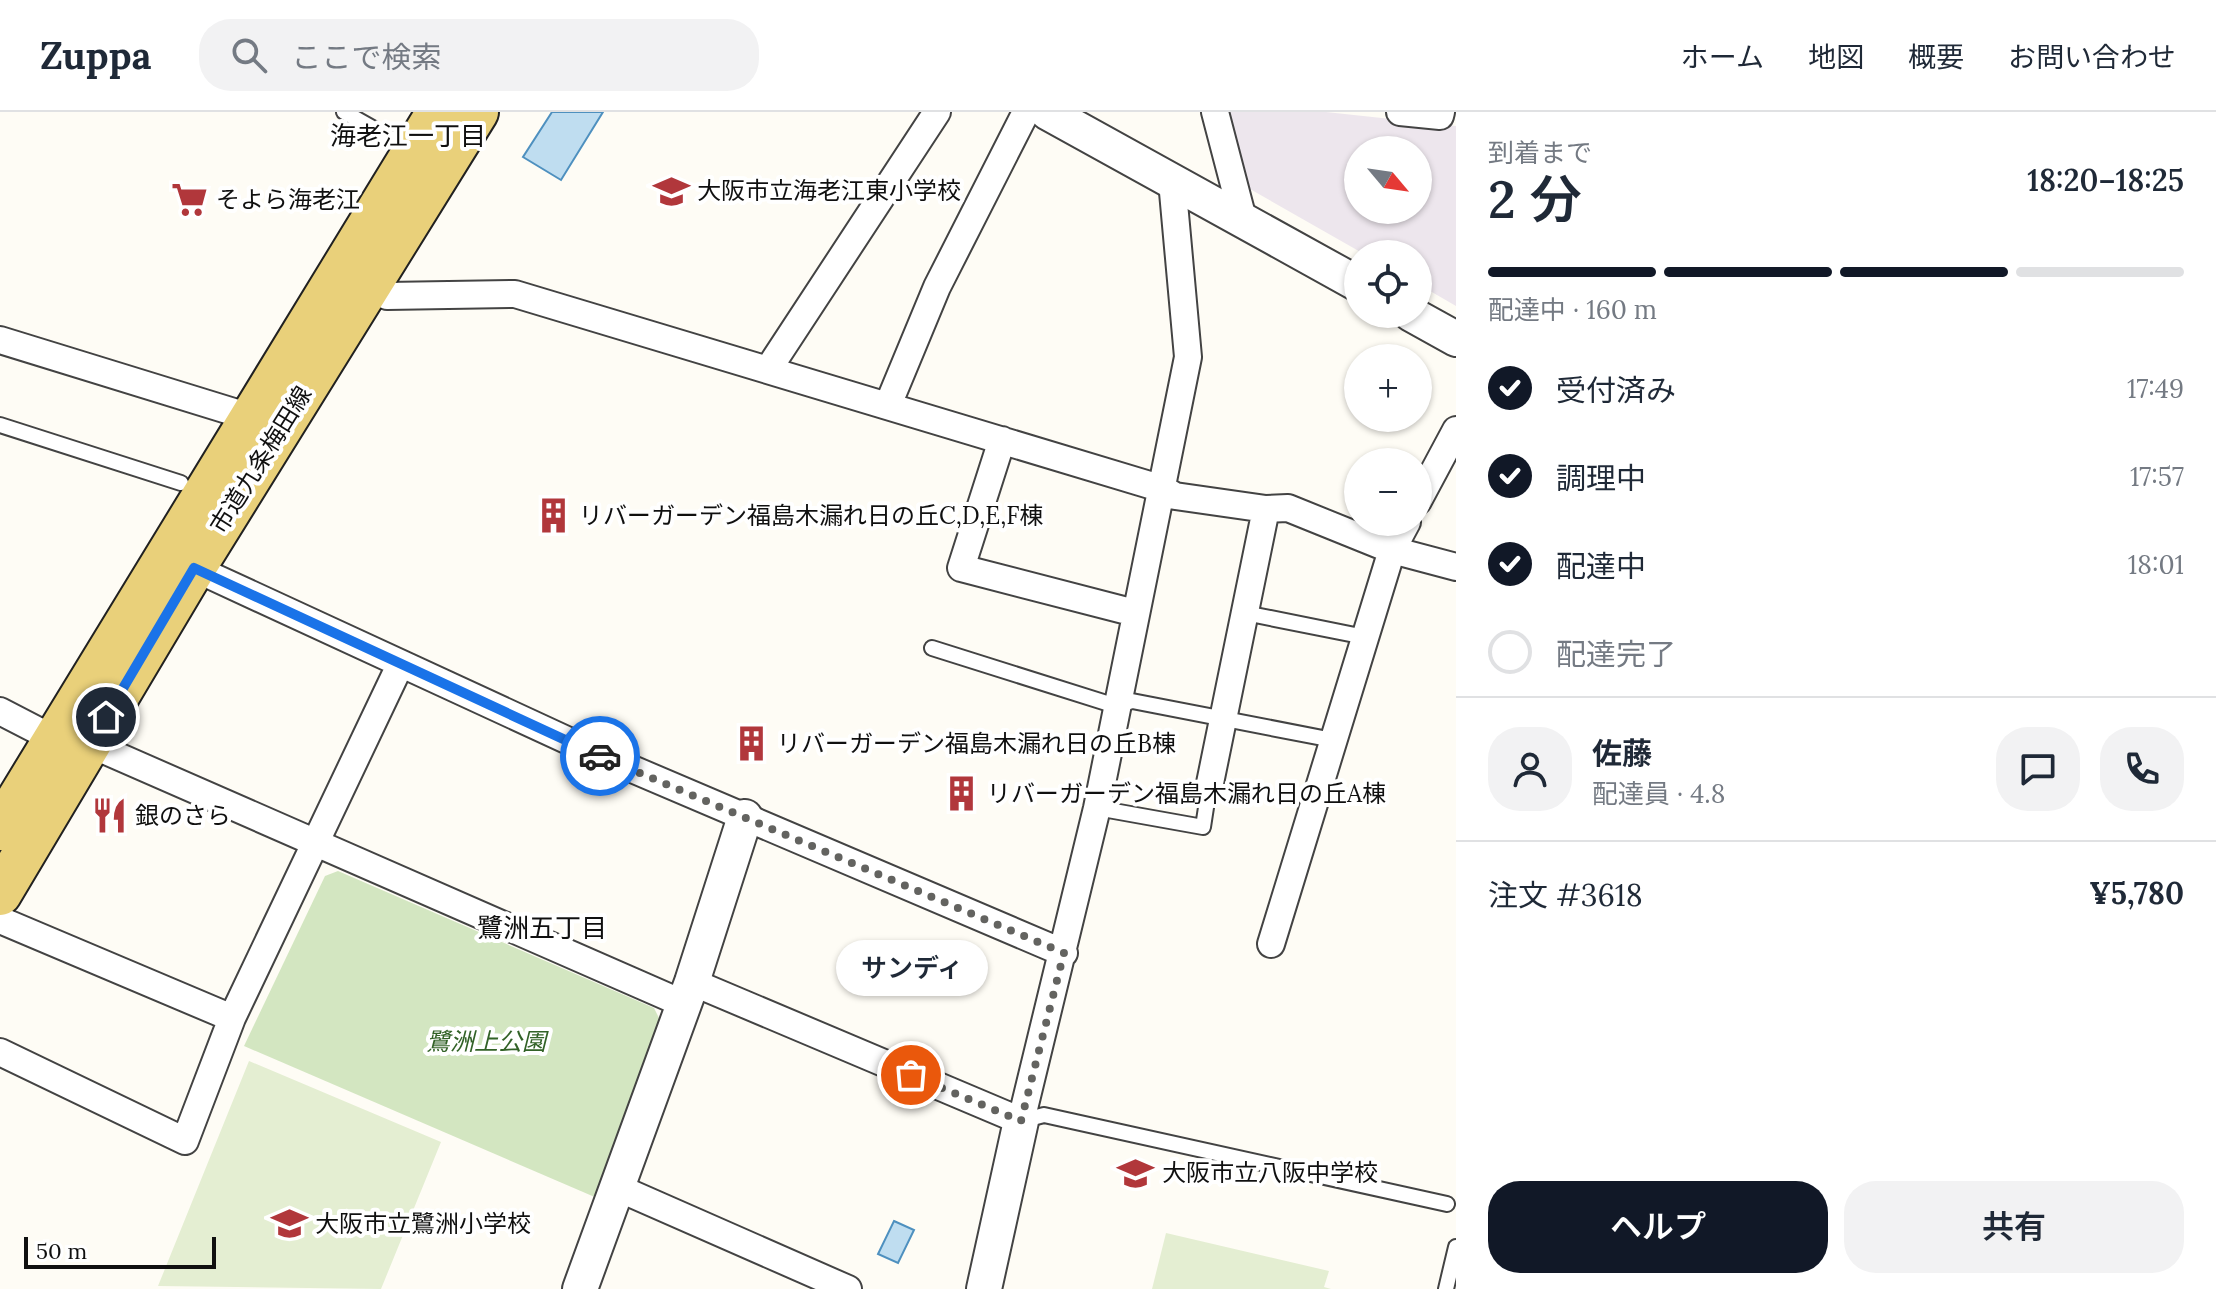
<!DOCTYPE html>
<html lang="ja">
<head>
<meta charset="utf-8">
<style>
	:root { --surface:#fff; --page:#f2f2f3; --text:#1f2937; --muted:#747a83; --line:#e0e1e3; --accent:#111827 }
	body { margin:0; font-family:Lora,"Noto Sans JP",serif; background:var(--page); color:var(--text); height:100vh; display:flex; flex-direction:column; font-size:30px; white-space:nowrap }
	* { box-sizing:border-box; margin:0 }
	p { font-size:26px; color:var(--muted) }
	.icon { flex:none; width:44px; height:44px; fill:none; stroke:currentColor; stroke-width:2; stroke-linecap:round; stroke-linejoin:round }
	.map { position:relative; flex:1; overflow:hidden }
	.panel { display:flex; flex-direction:column; background:var(--surface); width:760px }
	.panel>* { flex:none }
	.needle { width:52px; rotate:119deg }
	.buttons { position:absolute; left:1344px; top:24px; display:grid; gap:16px }
	.buttons a { display:grid; place-items:center; width:88px; height:88px; border-radius:50%; background:var(--surface); box-shadow:0 2px 6px #0004; font-size:40px }
	.scale { position:absolute; left:24px; bottom:20px; width:192px; box-sizing:border-box; padding-left:8px; border:4px solid #101010; border-top:0; font-size:22px; line-height:28px; white-space:nowrap; color:#101010; -webkit-text-stroke:6px #fff; paint-order:stroke }
	.pin { position:absolute; display:grid; place-items:center; width:68px; height:68px; color:#fff; margin:-34px; border:4px solid #fff; border-radius:50%; box-shadow:0 2px 8px #0007 }
	.courier { position:absolute; display:grid; place-items:center; width:80px; height:80px; margin:-40px; border:6px solid #1a73e8; border-radius:50%; background:#fff; color:#222; box-shadow:0 2px 10px #0007 }
	.bubble { position:absolute; height:56px; border-radius:28px; background:var(--surface); box-shadow:0 2px 6px #0004; font-size:26px; font-weight:600; line-height:56px; text-align:center }
	.overview em { font-style:normal; font-weight:600 }
	.overview div { display:flex; flex-direction:column-reverse }
	.overview { display:flex; align-items:center; justify-content:space-between; height:136px; padding:0 32px }
	h1 { font-size:52px; font-weight:600; line-height:60px }
	.bar { display:grid; grid-template-columns:repeat(4,1fr); gap:12px 8px; align-content:center; height:96px; padding:0 32px }
	.bar i { height:10px; border-radius:6px; background:var(--line) }
	.bar .current { background:var(--accent) }
	.bar p { grid-column:span 4 }
	.line { display:flex; align-items:center; gap:20px; padding:0 32px; border-top:2px solid var(--line) }
	.line div { flex:1 }
	.round { display:grid; place-items:center; flex:none; width:84px; height:84px; border-radius:32px; background:var(--page) }
	ol { padding:0 32px; list-style:none }
	li { display:flex; align-items:center; gap:24px; height:88px }
	li p { margin-inline-start:auto }
	li .icon { padding:8px; border-radius:50%; background:var(--accent); color:#fff; stroke-width:4 }
	li:last-child { color:var(--muted) }
	li i { width:44px; height:44px; border:4px solid var(--line); border-radius:50% }
	.primary-button { display:flex; gap:16px; margin-top:auto; padding:16px 32px }
	.primary-button a { flex:1; height:92px; border-radius:32px; background:var(--accent); color:#fff; font-size:32px; font-weight:600; line-height:92px; text-align:center }
	.primary-button a+a { background:var(--page); color:var(--text) }
	header { display:flex; align-items:center; gap:48px; box-sizing:border-box; height:112px; padding:0 40px; background:var(--surface); border-bottom:2px solid var(--line) }
	header strong { font-size:38px }
	nav { display:flex; gap:44px; margin-inline-start:auto; font-size:28px }
	.search { width:560px; height:72px; background:var(--page); display:flex; align-items:center; gap:20px; box-sizing:border-box; padding:0 28px; border-radius:32px; color:var(--muted); font-size:30px }
	main { display:flex; flex:1; min-height:0 }
	.map>svg:first-child { display:block }
</style>
</head>
<body>
<header>
<strong>Zuppa</strong>
<div class="search"><svg class="icon" aria-label="search" viewBox="0 0 24 24"><circle cx="10" cy="10" r="6"/><path d="M15 15l6 6"/></svg>ここで検索</div>
<nav><a>ホーム</a><a>地図</a><a>概要</a><a>お問い合わせ</a></nav>
</header>
<main>
<div class="map">
<svg width="1456" height="1177" viewBox="0 0 1456 1177">
	<rect width="100%" height="100%" fill="#fefcf5"/>
	<path fill="#ede6ed" fill-rule="evenodd" d="M1225,0H1326L1456,14V194L1418,172V142H1364L1250,77ZM1358,38H1418V98H1358Z"/>
	<path fill="#d3e6c1" d="M338,759L654,896L660,908L597,1086L244,934L325,764Z"/>
	<path fill="#e4eed2" d="M249,949L441,1030L381,1177L158,1174Z
		M1166,1121L1329,1159L1324,1175L1331,1177H1152Z"/>
	<path fill="#bfddf0" stroke="#4e90bf" stroke-width="2" d="M552,0H603L561,68L523,45Z
		M894,1109L914,1118L898,1151L878,1142Z"/>
	<g fill="none" stroke-linecap="round" stroke-linejoin="round">
		<defs>
			<path id="service" d="M344,0L410,37
				M0,313L181,371
				M1245,501L1365,525
				M932,536L1116,594L1132,589L1333,628
				M1097,696L1203,715L1209,676
				M1021,1009L1044,1003L1447,1092
				M1446,1177L1456,1135"/>
			<path id="minor" d="M1215,0L1243,107
				M1400,0L1440,4L1441,0
				M368,176L387,184L515,182L1163,377L1175,384L1266,397L1288,396L1392,438L1456,455
				M0,228L250,305L263,312
				M769,256L937,0
				M888,293L937,175L1026,0
				M1002,328L961,456L1135,501
				M1418,389L1456,318
				M194,456L597,642L1064,841
				M0,599L54,627L90,632L684,892
				M1209,676L1266,397
				M0,808L232,906
				M1271,832L1392,438L1407,410
				M692,870L1021,1009L1097,696L1188,245L1172,69
				M0,940L185,1029L232,906L400,553
				M616,1075L848,1177"/>
			<path id="tertiary" d="M1047,0L1358,172
				M1411,202L1456,227
				M580,1177L692,870L745,705
				M984,1177L1021,1009"/>
			<path id="primary" d="M0,717L438,0
				M0,782L194,456L477,0"/>
		</defs>
		<use href="#service" stroke="#434343" stroke-width="18"/>
		<use href="#minor" stroke="#434343" stroke-width="30"/>
		<use href="#tertiary" stroke="#434343" stroke-width="38"/>
		<use href="#primary" stroke="#212121" stroke-width="46"/>
		<use href="#service" stroke="#fff" stroke-width="14"/>
		<use href="#minor" stroke="#fff" stroke-width="26"/>
		<use href="#tertiary" stroke="#fff" stroke-width="34"/>
		<use href="#primary" stroke="#e9d07a" stroke-width="42"/>
	</g>
	<g fill="none" stroke-linecap="round" stroke-linejoin="round">
		<path stroke="#636360" stroke-width="8" stroke-dasharray="0 14.4" d="M600,644L1064,841L1021,1009L911,963"/>
		<path stroke="#1a73e8" stroke-width="10" d="M106,605L194,456L600,644"/>
	</g>
	<defs>
		<symbol id="school-bare" viewBox="-9 -9 18 18"><path d="M0-5L7-2L0 1L-7-2ZM-4 1L0 2.5L4 1V4Q0 6-4 4Z" fill="#b1373b" stroke="#fff" stroke-width="2.5" paint-order="stroke"/></symbol>
		<symbol id="supermarket-bare" viewBox="-9 -9 18 18"><path d="M-6-5.5h2.5l.6 2H6L4.5 2H-2.5L-4.4-4H-6ZM-1.5 3.2a1.3 1.3 0 1 0 .1 0ZM3 3.2a1.3 1.3 0 1 0 .1 0Z" fill="#b1373b" stroke="#fff" stroke-width="2.5" paint-order="stroke"/></symbol>
		<symbol id="building-bare" viewBox="-9 -9 18 18"><path d="M-4-6H4V6H1V3H-1V6H-4ZM-2.5-4.3h1.7v1.8h-1.7ZM.8-4.3h1.7v1.8H.8ZM-2.5-1h1.7V.8h-1.7ZM.8-1h1.7V.8H.8Z" fill="#b1373b" stroke="#fff" stroke-width="2.5" paint-order="stroke"/></symbol>
		<symbol id="restaurant-bare" viewBox="-9 -9 18 18"><path d="M-5-6h1v4h1v-4h1v4h1v-4h1v5L-1.5 .5V6h-2V.5L-5-1ZM5-6V6H3V1.5H1.5Q1.5-4 5-6Z" fill="#b1373b" stroke="#fff" stroke-width="2.5" paint-order="stroke"/></symbol>
	</defs>
	<g fill-rule="evenodd">
		<use href="#school-bare" x="646" y="54" width="51" height="51"/>
		<use href="#supermarket-bare" x="164" y="62" width="51" height="51"/>
		<use href="#building-bare" x="528" y="378" width="51" height="51"/>
		<use href="#building-bare" x="726" y="606" width="51" height="51"/>
		<use href="#building-bare" x="936" y="656" width="51" height="51"/>
		<use href="#restaurant-bare" x="84" y="678" width="51" height="51"/>
		<use href="#school-bare" x="1110" y="1036" width="51" height="51"/>
		<use href="#school-bare" x="264" y="1086" width="51" height="51"/>
	</g>
	<g text-anchor="middle" stroke-width="8" stroke-linejoin="round" paint-order="stroke">
		<g font-size="24" fill="#101010" stroke="#fff" text-anchor="start">
			<text x="697" y="87">大阪市立海老江東小学校</text>
			<text x="216" y="96">そよら海老江</text>
			<text x="579" y="412">リバーガーデン福島木漏れ日の丘C,D,E,F棟</text>
			<text x="777" y="640">リバーガーデン福島木漏れ日の丘B棟</text>
			<text x="987" y="690">リバーガーデン福島木漏れ日の丘A棟</text>
			<text x="135" y="712">銀のさら</text>
			<text x="1162" y="1069">大阪市立八阪中学校</text>
			<text x="315" y="1120">大阪市立鷺洲小学校</text>
		</g>
		<g font-size="24" fill="#101010" stroke="#fff">
			<text transform="translate(261 348) rotate(-58)" y="8">市道九条梅田線</text>
		</g>
		<g font-size="24" font-style="italic" fill="#326227" stroke="#fff">
			<text x="486" y="938">鷺洲上公園</text>
		</g>
		<g font-size="26" fill="#101010" stroke="#fff">
			<text x="408" y="33">海老江一丁目</text>
			<text x="542" y="825">鷺洲五丁目</text>
		</g>
	</g>
</svg>
<div class="buttons">
<a><svg class="needle" viewBox="-14 -14 28 28"><path d="M0-13l5 13h-10z" fill="#e53935"/><path d="M0 13l5-13h-10z" fill="#747a83"/></svg></a>
<a><svg class="icon" aria-label="locate" viewBox="0 0 24 24"><circle cx="12" cy="12" r="6"/><path d="M12 2v4M12 18v4M2 12h4M18 12h4"/></svg></a>
<a>+</a>
<a>−</a>
</div>
<div class="scale">50 m</div>
<div class="pin" style="left:911px;top:963px;background:#ea580c"><svg class="icon" aria-label="bag" viewBox="0 0 24 24"><path d="M5 8h14l-1 12H6zM9 8a3 3 0 0 1 6 0"/></svg></div>
<div class="pin" style="left:106px;top:605px;background:#1f2937"><svg class="icon" aria-label="home" viewBox="0 0 24 24"><path d="M3 11l9-7 9 7M6 9v11h12V9"/></svg></div>
<div class="courier" style="left:600px;top:644px"><svg class="icon" aria-label="car" viewBox="0 0 24 24"><path d="M5 17H2v-5l4-1 3-4h7l3 4 3 1v5h-3M9 17h6M6 11h13"/><circle cx="7" cy="17" r="2"/><circle cx="17" cy="17" r="2"/></svg></div>
<div class="bubble" style="left:836px;top:828px;width:152px">サンディ</div>
</div>
<section class="panel">
<div class="overview"><div><h1>2 分</h1><p>到着まで</p></div><em>18:20–18:25</em></div>
<div class="bar"><i class="current"></i><i class="current"></i><i class="current"></i><i></i><p>配達中 · 160 m</p></div>
<ol>
<li><svg class="icon" aria-label="check" viewBox="0 0 24 24"><path d="M5 12l5 5 9-10"/></svg>受付済み<p>17:49</p></li>
<li><svg class="icon" aria-label="check" viewBox="0 0 24 24"><path d="M5 12l5 5 9-10"/></svg>調理中<p>17:57</p></li>
<li><svg class="icon" aria-label="check" viewBox="0 0 24 24"><path d="M5 12l5 5 9-10"/></svg>配達中<p>18:01</p></li>
<li><i></i>配達完了</li>
</ol>
<div class="line" style="height:144px"><a class="round"><svg class="icon" aria-label="person" viewBox="0 0 24 24"><circle cx="12" cy="8" r="4"/><path d="M4 21q1-7 8-7t8 7"/></svg></a><div><b>佐藤</b><p>配達員 · 4.8</p></div><a class="round"><svg class="icon" aria-label="chat" viewBox="0 0 24 24"><path d="M4 5h16v11H9l-5 4z"/></svg></a><a class="round"><svg class="icon" aria-label="phone" viewBox="0 0 24 24"><path d="M5 4h4l2 5-3 2q2 4 5 5l2-3 5 2v4C11 20 4 13 5 4z"/></svg></a></div>
<div class="line" style="height:104px"><div>注文 #3618</div><b>¥5,780</b></div>
<div class="primary-button"><a>ヘルプ</a><a>共有</a></div>
</section>
</main>
</body>
</html>
